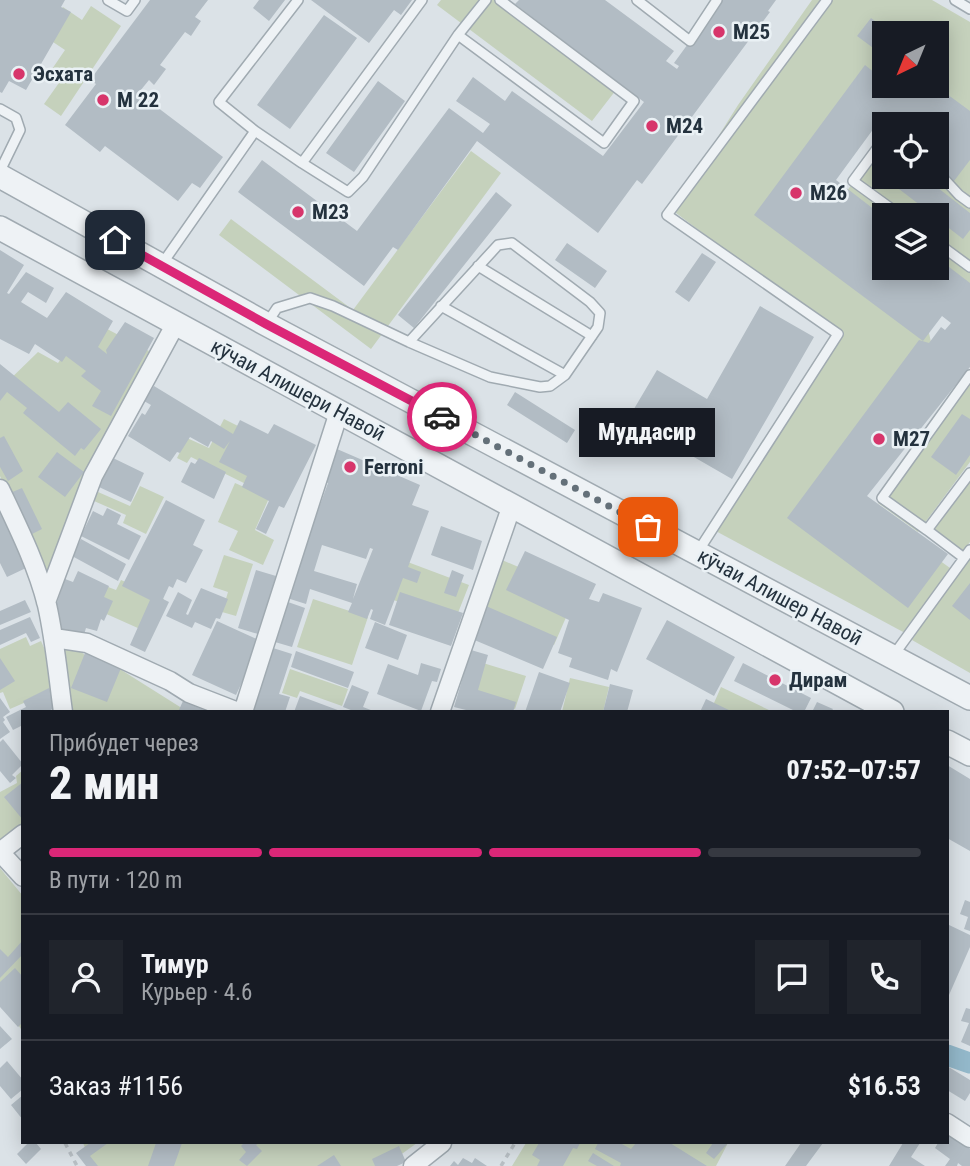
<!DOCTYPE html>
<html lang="ru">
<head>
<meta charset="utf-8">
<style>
	:root { --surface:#171b24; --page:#20242c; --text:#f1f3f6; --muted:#9ea1a6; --line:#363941; --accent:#db2777 }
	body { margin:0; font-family:"Roboto Condensed",sans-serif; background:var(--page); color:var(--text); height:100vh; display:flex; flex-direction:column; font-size:26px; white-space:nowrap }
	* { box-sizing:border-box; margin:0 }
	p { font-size:23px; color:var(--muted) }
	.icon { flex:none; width:38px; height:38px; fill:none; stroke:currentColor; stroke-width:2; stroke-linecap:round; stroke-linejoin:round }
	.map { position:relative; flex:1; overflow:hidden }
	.details { position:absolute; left:21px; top:710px; width:928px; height:434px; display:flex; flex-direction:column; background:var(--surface); border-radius:0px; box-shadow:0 4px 18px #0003 }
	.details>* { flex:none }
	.needle { width:46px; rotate:223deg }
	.fabs { position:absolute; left:872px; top:21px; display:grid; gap:14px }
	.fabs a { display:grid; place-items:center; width:77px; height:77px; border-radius:0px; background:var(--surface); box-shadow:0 4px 18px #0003; font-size:35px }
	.pin { position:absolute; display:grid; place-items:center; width:60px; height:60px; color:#fff; margin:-30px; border-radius:14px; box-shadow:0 4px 10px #0006 }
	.courier { position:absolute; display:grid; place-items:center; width:70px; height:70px; margin:-35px; border:5px solid #db2777; border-radius:50%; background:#fff; color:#222; box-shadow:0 2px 9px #0007 }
	.bubble { position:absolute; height:49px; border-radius:0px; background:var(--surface); box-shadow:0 4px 18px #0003; font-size:23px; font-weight:800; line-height:49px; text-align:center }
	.summary em { font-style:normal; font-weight:800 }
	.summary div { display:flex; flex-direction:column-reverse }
	.summary { display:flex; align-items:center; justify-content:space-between; height:119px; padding:0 28px }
	h1 { font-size:46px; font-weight:800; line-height:52px }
	.bar { display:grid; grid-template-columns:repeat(4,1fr); gap:10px 7px; align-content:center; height:84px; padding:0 28px }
	.bar i { height:9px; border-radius:5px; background:var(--line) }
	.bar .active { background:var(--accent) }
	.bar p { grid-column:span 4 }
	.line { display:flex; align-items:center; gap:18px; padding:0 28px; border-top:2px solid var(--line) }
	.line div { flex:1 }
	.round { display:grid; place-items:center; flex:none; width:74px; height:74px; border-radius:0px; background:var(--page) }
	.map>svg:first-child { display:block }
</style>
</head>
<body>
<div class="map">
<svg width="970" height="1166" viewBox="0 0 970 1166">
	<rect width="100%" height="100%" fill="#dbe2e7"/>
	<path fill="#c5d1bc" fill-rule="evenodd" d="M441,0H495L616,90L592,121L437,5Z
		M812,0H932L970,22V200L944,181L952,176L936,124H912L873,103L790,210L925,316L937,368L851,496L950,568L905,633L712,529L835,332L672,210L738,105ZM884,33H936V86H884Z
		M91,6L121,26L61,116L44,104L61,80L50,72L65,50L44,36L63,7L82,20Z
		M883,142L884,177H930L970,206V294L934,268H936V215H884V230L841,199Z
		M471,151L501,173L371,349L219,235L231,219L353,310Z
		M90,320L149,351L91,462L55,572L43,575L0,476V389L38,352L58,363Z
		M970,378V462L918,532L878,503Z
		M224,419L252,433L254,488L191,457L187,463L177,458L187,438L209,448Z
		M970,472V542L958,559L924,533Z
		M235,483L269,498L255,530L274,540L263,565L229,550L238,531L218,522Z
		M140,486L164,497L146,534L123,523L126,515L94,501L98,492L130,506Z
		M224,555L253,564L236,616L222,612L228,592L213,587Z
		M970,556V673L912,640L961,565Z
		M502,560L577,592L554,645L480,613Z
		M405,561L469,585L454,623L391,599Z
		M121,580L164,599L149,633L93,608L103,585L116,590Z
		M313,599L368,617L352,665L297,647Z
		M26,637L30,646L41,641L53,668L58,688L10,709L3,692L0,693V649Z
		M57,648L77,649L85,655L83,662L115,666L188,712H66Z
		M483,663L526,676L515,709L473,696Z
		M290,669L348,689L342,706L300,691L297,698L282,693Z
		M570,678L609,687L603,712H562Z
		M721,687L769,710L768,712H710Z
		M23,770V832L0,843V792L17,783L16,776Z
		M0,868L23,896V1032L0,998Z
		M83,1143H417L385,1166H93Z
		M526,1143H728L716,1166H512Z"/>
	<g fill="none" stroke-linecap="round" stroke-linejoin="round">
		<path stroke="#93b8ca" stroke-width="21" d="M947,1055L970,1063"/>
	</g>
	<path fill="#b2bcc4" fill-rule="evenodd" d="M0,0H65L61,7L71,12L26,90L9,81L2,93L0,92Z
		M150,0H208L195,17L201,21L191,36L185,32L160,65L166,69L154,85L149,80L136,96L147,104L149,101L223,157L200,188L192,183L178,201L105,146L100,152L65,125L96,84L90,80Z
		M259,0H285L269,21L253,8Z
		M311,0H412L401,15L394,10L369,43Z
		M519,0H605L674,51L666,61L677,69L679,66L674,63L720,0H776L768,11L770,12L642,184L637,180L598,233L477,141L398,250L393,247L364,286L238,192L262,160L357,231L449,108L483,133L490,124L456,101L473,77L505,101L512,91L603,156L644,102L515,4Z
		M324,15L357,38L290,129L257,105Z
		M871,18L891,33H884V56L857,36Z
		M884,61V86H936L970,111V160L954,181L936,168V124H884V129L877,124L836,180L884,217V268H936V257L970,283V367L867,496L948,554L908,608L787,518L919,340L929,343L941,327L945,330L951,323L942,316L923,341L754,215L865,65L875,73Z
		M378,81L405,101L354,172L326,153Z
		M908,177H924L970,213V230L963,239L936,218V215H933L899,189Z
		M496,192L512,205L414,328L398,315Z
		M567,243L607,271L595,288L555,260Z
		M0,250L24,265L7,293L9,294L26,272L54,288L46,303L28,292L21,302L47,318L66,292L113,321L98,347L107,354L106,350L125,322L154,338L111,416L92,406L101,391L81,376L86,371L66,356L62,362L35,344L29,354L0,339Z
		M702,253L716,262L689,302L675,292Z
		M760,306L814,337L732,479L628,419L657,370L707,399Z
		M0,364L59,412L68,402L101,429L84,450L81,448L75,456L23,413L27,408L7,392L0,401Z
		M154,386L233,434L240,420L268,434L274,424L316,445L284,508L279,506L266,534L256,529L269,501L242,487L247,476L219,462L230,441L224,449L211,441L208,447L190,437L180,453L177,452L170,462L128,436L142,413L145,415L151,405L144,401Z
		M515,392L575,430L567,443L507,405Z
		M962,414L970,419V455L956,475L931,457Z
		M4,436L23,471L8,481L0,467V438Z
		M337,449L420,485L412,505L429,511L408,567L421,572L417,583L403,578L385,625L370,619L373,610L371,609L367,619L348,612L352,603L310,589L306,604L287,598L313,515L316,516L328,483L322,480ZM322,545L366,559L370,548L373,549L353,599L357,584L314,571Z
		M57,452L84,472L65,497L38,477Z
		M113,458L144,473L131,502L99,487Z
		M199,458L226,472L214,499L181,482L191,462L195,464Z
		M22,488L42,529L30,535L10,493Z
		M166,500L205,520L193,545L203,550L186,583L177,579L173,588L169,586L163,599L169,602L145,652L130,645L150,600L122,586Z
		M107,508L121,515L117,524L141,536L129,560L81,536L93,511L103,516Z
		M0,512L26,568L7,577L0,563Z
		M441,526L482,541L473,570L431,555Z
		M81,539L126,564L118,581L72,556Z
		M525,551L596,584L589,599L599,602L603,593L642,608L617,672L611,669L608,680L569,667L572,658L558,653L569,620L506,590Z
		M256,570L276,576L258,634L238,628Z
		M452,570L464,575L456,597L444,593Z
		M78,571L109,586L104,597L113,601L104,621L101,619L97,631L86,628L83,638L49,626L65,579L73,582Z
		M970,583V620L952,606Z
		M201,588L228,599L220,619L216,618L211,629L195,622L192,628L166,616L178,592L192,600L186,614L188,615Z
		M400,592L463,613L451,646L389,625Z
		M25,600L31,612L0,625V611Z
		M288,602L305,608L292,647L275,642Z
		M486,606L557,637L543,669L472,639Z
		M30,617L40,638L31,642L26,633L0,645V630Z
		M667,620L735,657L714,696L646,659Z
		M217,621L261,641L236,695L192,675Z
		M375,622L407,635L398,660L365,648Z
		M273,648L292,654L279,694L290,697L285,712H253Z
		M471,650L488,655L478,690L516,702L513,712H474L454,707Z
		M296,651L354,672L348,688L291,667Z
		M85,653L121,668L107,702L71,688Z
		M0,658L15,681L0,690Z
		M421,663L441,669L437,682L432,681L421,711L377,694L388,664L418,675Z
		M743,663L811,698L804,712H797L734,681Z
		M539,672L570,683L560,712H525Z
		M610,684L633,690L627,712H603Z
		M352,685L369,692L363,707L376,712H356L343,707Z
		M49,688L58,706L47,712H23V725L13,730L6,717L26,707L23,701Z
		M300,696L343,712H294Z
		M0,698L10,712L3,717L5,720L3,722L10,732L0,739Z
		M706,699L733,712H700Z
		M183,701L209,712H178Z
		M817,702L833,709L831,712H812Z
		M3,739L23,764L12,775L16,778L10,783L0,771V742Z
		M947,765L970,779V851L947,838Z
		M23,782V820L4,797Z
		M965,900L970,902V931L964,929L968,917L960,914Z
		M947,924L970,935V947L949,995L947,994Z
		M23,940V954L0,978V949L8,957Z
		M15,968L23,977V1022L18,1027L0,1007V982Z
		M966,1008L970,1009V1046L961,1042L969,1023L961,1021Z
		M0,1026L12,1039L0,1049Z
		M7,1061L23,1080V1089L11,1099L0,1086V1068Z
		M947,1066L970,1080V1093L965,1101L947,1090Z
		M23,1095V1120L11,1105Z
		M947,1132L970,1149V1166H962L958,1163L957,1166H945L950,1159L935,1148L938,1143H947Z
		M28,1143H36L41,1149L26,1164L17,1154Z
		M90,1143H108L90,1156L98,1166H86L76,1153Z
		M156,1143H182L174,1166H148Z
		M244,1143H259L256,1145L262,1151L247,1166L239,1160L246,1152L241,1146Z
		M539,1143H580L577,1149L573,1148L563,1166H537L540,1160L532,1155Z
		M598,1143H620L631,1149L636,1143H670L707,1166H620L621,1163L595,1149Z
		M713,1143H728L714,1159L706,1153Z
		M801,1143H823L806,1166H785Z
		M903,1143H920L911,1157L925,1166H889Z
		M399,1146L406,1162L397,1166H375L372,1159Z
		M593,1153L614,1166H597L588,1161Z
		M334,1155L341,1166H317Z
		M463,1158L472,1163L475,1158L487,1166H450L454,1161L458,1165Z"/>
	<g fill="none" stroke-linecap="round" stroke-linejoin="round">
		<defs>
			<path id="service" d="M108,0L127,11L135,0
				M637,0L690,41L717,0
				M955,0L970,9
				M458,35L604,143L634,101L500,0
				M0,109L16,118L20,130L0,171
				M895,124H896
				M255,131L219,102L298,0
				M884,139L853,181L900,215
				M302,163L348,192L363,177L458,35L486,0
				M936,170L959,195L970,203
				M936,242L970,267
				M162,264L255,131L302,163L422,0
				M478,266L592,336
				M441,306L565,375
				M267,323L277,308L310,298L333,306L409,342L490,377L540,387L550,386L565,375L598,327L600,313L590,302L512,243L498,245L409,342
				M927,530L882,498L970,375
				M697,553L838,334L667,215L827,0
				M964,558L927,530L970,473
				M893,656L970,550"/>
			<path id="minor" d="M0,489C18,527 37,565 47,605C55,640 58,676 63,712
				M46,602L93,476L175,325
				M54,638L87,643L170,681L189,693L238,712
				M243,712L339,412
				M440,712L512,505
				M0,852L23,877
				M0,852L23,834
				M947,1123L970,1138
				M413,1166L442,1143"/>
			<path id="tertiary" d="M0,176L266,324L970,698
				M0,228L892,712
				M947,742L970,754"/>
		</defs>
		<use href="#service" stroke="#a0aab1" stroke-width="12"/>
		<use href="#minor" stroke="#a0aab1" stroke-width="21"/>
		<use href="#tertiary" stroke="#a0aab1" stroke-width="26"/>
		<path stroke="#b9c0c5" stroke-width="3.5" stroke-dasharray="5 5" stroke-linecap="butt" d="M65,1143L77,1166
			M501,1166L515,1143"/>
		<use href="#service" stroke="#eef2f5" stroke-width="9"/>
		<use href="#minor" stroke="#eef2f5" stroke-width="18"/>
		<use href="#tertiary" stroke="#eef2f5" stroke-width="23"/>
	</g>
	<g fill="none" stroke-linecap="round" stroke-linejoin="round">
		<path stroke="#647079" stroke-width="7" stroke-dasharray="0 12.6" d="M442,417L648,527"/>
		<path stroke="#db2777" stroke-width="9" d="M115,240L266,324L442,417"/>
	</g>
	<g fill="#d7356b" stroke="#eaf1f5" stroke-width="2.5">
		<circle cx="719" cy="32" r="7"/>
		<circle cx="19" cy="74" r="7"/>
		<circle cx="103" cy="100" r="7"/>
		<circle cx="652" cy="126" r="7"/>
		<circle cx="796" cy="193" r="7"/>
		<circle cx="298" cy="212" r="7"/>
		<circle cx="879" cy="439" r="7"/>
		<circle cx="350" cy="467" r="7"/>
		<circle cx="775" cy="680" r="7"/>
	</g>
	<g text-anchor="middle" stroke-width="5" stroke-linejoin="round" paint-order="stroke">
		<g font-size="21" font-weight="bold" fill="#24323e" stroke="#eaf1f5" text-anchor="start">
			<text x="733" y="39">М25</text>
			<text x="33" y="81">Эсхата</text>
			<text x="117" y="107">M 22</text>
			<text x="666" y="133">М24</text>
			<text x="810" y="200">М26</text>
			<text x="312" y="219">М23</text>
			<text x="893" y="446">М27</text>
			<text x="364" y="474">Ferroni</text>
			<text x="789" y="687">Дирам</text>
		</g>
		<g font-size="21" fill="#24323e" stroke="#eaf1f5">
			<text transform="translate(298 390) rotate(28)" y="7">кӯчаи Алишери Навоӣ</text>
			<text transform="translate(780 597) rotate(28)" y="7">кӯчаи Алишер Навоӣ</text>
		</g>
	</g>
</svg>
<div class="fabs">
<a><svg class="needle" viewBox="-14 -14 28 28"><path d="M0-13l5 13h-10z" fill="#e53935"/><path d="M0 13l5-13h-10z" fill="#9ea1a6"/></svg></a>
<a><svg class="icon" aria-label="locate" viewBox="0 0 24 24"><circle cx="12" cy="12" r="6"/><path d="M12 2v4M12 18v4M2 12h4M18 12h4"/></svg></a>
<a><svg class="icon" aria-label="layers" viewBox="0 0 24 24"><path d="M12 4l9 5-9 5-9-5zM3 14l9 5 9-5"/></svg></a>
</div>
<div class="pin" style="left:648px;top:527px;background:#ea580c"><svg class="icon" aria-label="bag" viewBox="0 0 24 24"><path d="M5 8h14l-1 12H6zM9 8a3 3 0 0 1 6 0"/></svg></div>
<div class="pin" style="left:115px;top:240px;background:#1f2937"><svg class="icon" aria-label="home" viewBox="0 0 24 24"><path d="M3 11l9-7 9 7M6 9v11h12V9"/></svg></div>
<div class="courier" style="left:442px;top:417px"><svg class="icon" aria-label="car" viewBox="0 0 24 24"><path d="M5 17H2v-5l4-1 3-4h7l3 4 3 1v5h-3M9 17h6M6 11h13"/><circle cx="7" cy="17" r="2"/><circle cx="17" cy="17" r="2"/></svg></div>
<div class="bubble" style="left:579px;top:408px;width:136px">Муддасир</div>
<section class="details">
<div class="summary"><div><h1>2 мин</h1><p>Прибудет через</p></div><em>07:52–07:57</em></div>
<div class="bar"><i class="active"></i><i class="active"></i><i class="active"></i><i></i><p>В пути · 120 m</p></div>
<div class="line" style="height:126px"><a class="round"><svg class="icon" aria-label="person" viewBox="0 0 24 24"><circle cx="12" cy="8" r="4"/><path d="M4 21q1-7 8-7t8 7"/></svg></a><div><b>Тимур</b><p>Курьер · 4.6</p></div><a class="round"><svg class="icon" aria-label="chat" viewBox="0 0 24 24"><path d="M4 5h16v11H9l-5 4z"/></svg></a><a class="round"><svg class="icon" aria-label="phone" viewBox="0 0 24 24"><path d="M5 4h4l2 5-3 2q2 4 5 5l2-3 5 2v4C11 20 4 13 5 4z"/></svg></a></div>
<div class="line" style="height:91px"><div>Заказ #1156</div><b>$16.53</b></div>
</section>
</div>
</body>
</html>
